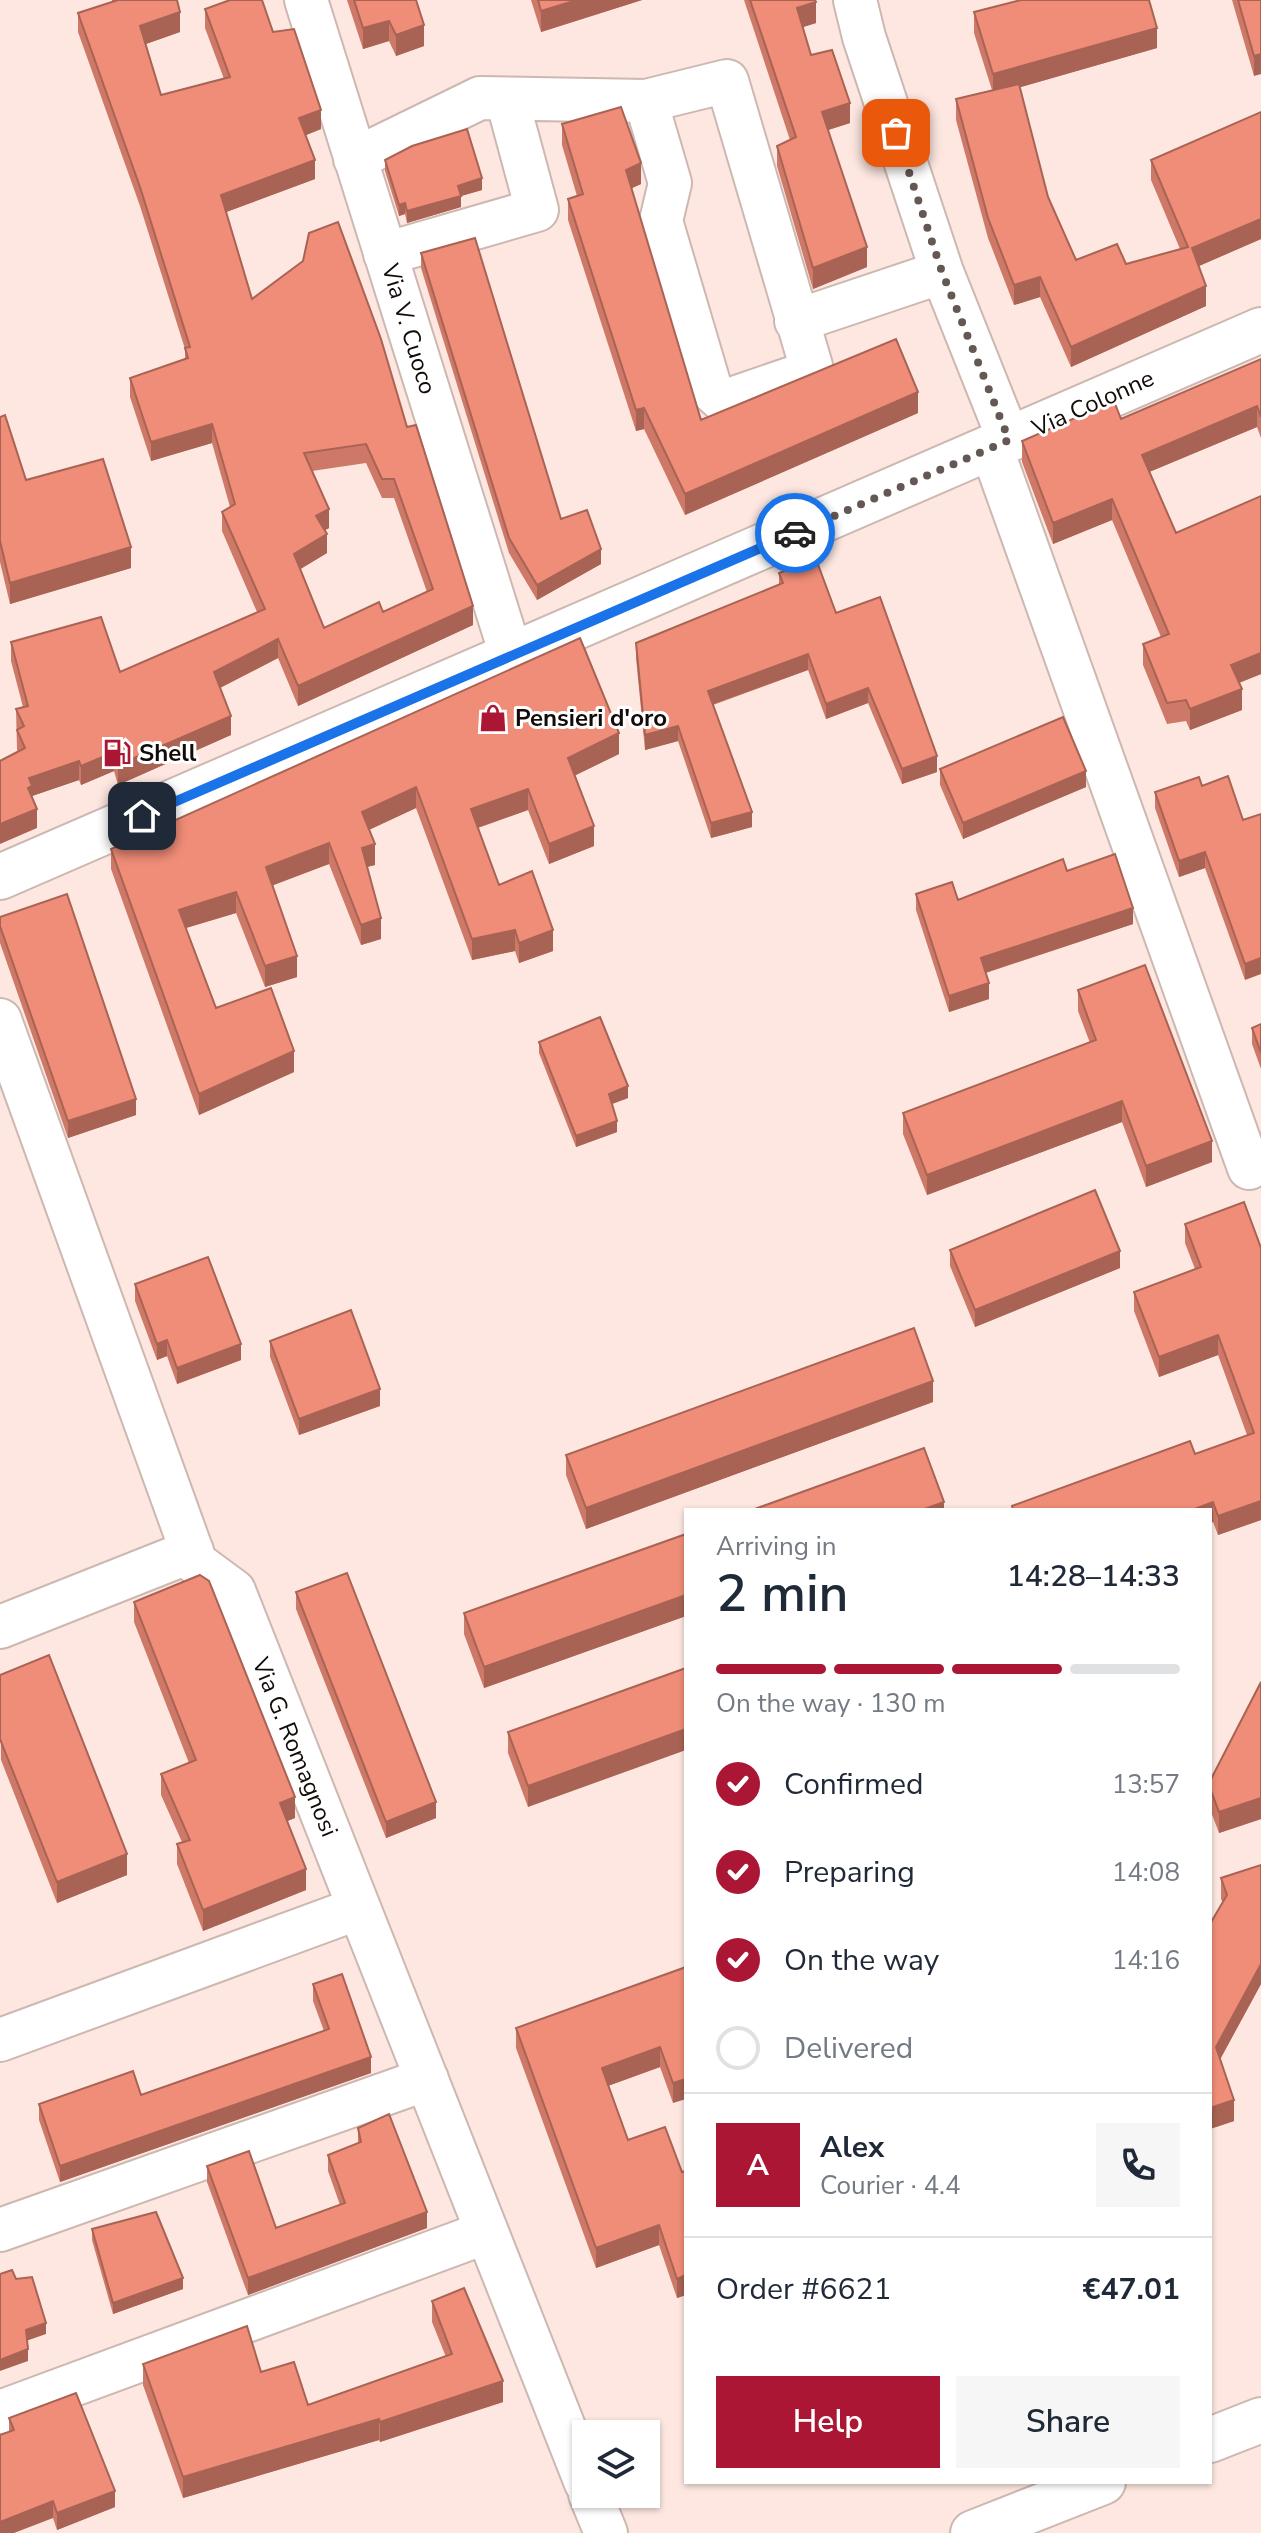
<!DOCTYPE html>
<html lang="en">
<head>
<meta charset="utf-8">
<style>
	:root { --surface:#fff; --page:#f6f6f7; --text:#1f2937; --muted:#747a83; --line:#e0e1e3; --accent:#ab1634 }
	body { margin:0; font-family:"Nunito Sans",sans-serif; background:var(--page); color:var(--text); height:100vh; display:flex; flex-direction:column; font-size:30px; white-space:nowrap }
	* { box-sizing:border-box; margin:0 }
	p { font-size:26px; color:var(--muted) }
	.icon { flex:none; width:44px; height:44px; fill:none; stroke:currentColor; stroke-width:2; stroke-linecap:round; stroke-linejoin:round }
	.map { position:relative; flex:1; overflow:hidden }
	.drawer { position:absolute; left:684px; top:1508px; width:528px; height:976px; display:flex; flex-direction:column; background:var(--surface); border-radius:0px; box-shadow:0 2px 6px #0004 }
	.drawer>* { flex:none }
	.tools { position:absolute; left:572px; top:2420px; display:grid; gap:16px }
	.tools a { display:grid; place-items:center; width:88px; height:88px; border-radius:0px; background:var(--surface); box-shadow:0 2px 6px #0004; font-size:40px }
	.pin { position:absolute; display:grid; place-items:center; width:68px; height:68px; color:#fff; margin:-34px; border-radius:16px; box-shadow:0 4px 12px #0006 }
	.courier { position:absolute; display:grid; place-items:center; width:80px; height:80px; margin:-40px; border:6px solid #1a73e8; border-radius:50%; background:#fff; color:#222; box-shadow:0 2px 10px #0007 }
	.overview em { font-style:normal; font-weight:600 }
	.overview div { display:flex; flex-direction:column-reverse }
	.overview { display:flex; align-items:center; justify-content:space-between; height:136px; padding:0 32px }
	h1 { font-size:52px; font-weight:600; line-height:60px }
	.bar { display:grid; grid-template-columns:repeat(4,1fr); gap:12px 8px; align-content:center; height:96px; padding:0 32px }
	.bar i { height:10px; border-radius:6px; background:var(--line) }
	.bar .active { background:var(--accent) }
	.bar p { grid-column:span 4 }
	.line { display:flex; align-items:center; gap:20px; padding:0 32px; border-top:2px solid var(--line) }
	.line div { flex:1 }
	.round { display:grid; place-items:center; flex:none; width:84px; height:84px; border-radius:0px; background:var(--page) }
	ol { padding:0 32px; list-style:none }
	li { display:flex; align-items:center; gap:24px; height:88px }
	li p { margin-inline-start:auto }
	li .icon { padding:8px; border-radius:50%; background:var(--accent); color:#fff; stroke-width:4 }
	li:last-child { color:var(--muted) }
	li i { width:44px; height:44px; border:4px solid var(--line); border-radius:50% }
	.button { display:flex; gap:16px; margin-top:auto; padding:16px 32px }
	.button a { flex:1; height:92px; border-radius:0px; background:var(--accent); color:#fff; font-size:32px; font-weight:600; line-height:92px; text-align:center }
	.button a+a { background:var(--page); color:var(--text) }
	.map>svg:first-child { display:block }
</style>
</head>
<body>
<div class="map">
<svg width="1261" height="2533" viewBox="0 0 1261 2533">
	<rect width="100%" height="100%" fill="#fde7e0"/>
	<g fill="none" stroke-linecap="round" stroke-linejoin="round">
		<defs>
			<path id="minor" d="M306,0L512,658
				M855,0L864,37L942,272L1009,440
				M355,159L480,98L646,101L727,81L811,366L807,373L734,398L722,400L711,390L661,221L670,183L646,101
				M385,254L537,210L507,99
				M796,321L942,272
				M991,447L1249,1168
				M0,1020L196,1563L234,1591L586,2483
				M0,1627L192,1551
				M0,2040L359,1908
				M0,2230L427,2079
				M0,2412L487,2232
				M590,2494L606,2533"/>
			<path id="tertiary" d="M1210,2440L1261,2420
				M973,2533L1103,2482"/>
			<path id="secondary" d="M0,877L1261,330"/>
		</defs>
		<use href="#minor" stroke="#cdb8b1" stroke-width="46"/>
		<use href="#tertiary" stroke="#cdb8b1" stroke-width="48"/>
		<use href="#secondary" stroke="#cdb8b1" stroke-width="48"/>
		<use href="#minor" stroke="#fff" stroke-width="42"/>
		<use href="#tertiary" stroke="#fff" stroke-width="44"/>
		<use href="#secondary" stroke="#fff" stroke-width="44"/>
	</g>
	<path fill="#ce7967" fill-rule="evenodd" d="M112,0H177L180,32L146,44L161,95L224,79L205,28V9L273,32L321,129L306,135L315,179L226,212L252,299L407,427L473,625L298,706L278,658L220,688L231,735L118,785L114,771L81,785L79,780L32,796L37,828L17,749L16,709L23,707L11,661V642L120,672L257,612L222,531V512L230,507L212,443L151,461L130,397V378L185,359V349L140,206L78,32V13L112,2ZM366,463L382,498H394L427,592L383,612L324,628L300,569L327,553L325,530L329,528L312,471Z
		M347,0H416L424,46L396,56L389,41L363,49Z
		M531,0H642L541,32Z
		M744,0H815L816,23L803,27L811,55L850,123L828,130L867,267L813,289L777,166V146L790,140Z
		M1232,0H1261L1254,76Z
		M974,12L1157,48L1020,87L1048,197L1076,260L1126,264L1180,249L1151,180V160L1261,239L1199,266L1206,306L1071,367L1040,297L1014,305L988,238L956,120V99L992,90L974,33Z
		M562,124L641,184L631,188L701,420L918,413L685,515L644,429L636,431L568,220V199L577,196L562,145Z
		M385,160L482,190L461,196V207L407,223L405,214L399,216L385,171Z
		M421,253L561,519L601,564L537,600L509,553L421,268Z
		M1261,359V438L1257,427L1149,472L1176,533L1261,496V674L1239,683L1242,710L1190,730L1186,721L1167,724L1143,665V644L1161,637L1112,520L1053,544L1022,462V441L1121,419Z
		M0,417L26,480L131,568L10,604L0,562Z
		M779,573L836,613L937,772L902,784L868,703L826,719L808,670L713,705L752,827L711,838L678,741L645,750L636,658V643L779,585Z
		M580,638L619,754L575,775L594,846L549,864L528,810L478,828L499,885L553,951L519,963L515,951L472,960L416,808L369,830L375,865L367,867L381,939L361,945L329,864L272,885L297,977L265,987L236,913L186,928L216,1008L294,1072L199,1115L111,869V849Z
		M940,769L1086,787L963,839L940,785Z
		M1202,786L1243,820L1261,814L1245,980L1205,868L1179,877L1155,808V792Z
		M1067,871L1133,924L986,973L989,999L949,1012L916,910V894L958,900Z
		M0,917L136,1115L68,1138L0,943Z
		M1078,990L1212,1162L1146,1187L1122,1122L927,1195L903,1134V1113L1090,1043L1078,1011Z
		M1261,1024V1069L1252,1044V1028Z
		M539,1042L628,1098L612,1104L617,1132L576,1147L539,1053Z
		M1244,1202L1261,1520L1218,1535L1213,1522L1210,1523V1510H1012V1506L1195,1454L1247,1435L1218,1355L1159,1377L1134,1311V1292L1195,1269L1185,1243V1224Z
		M950,1250L1120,1268L975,1327L950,1266Z
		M135,1284L241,1360L177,1384L167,1356L157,1360L135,1301Z
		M270,1341L380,1406L299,1435L270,1357Z
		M933,1402L586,1529L566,1475V1455Z
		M686,1534V1616L484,1688L464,1634V1613Z
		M296,1592L436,1818L386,1838L296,1609Z
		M134,1602L295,1818L287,1821L306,1890L203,1931L177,1864V1844L182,1842L161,1795V1774L189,1763L134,1622Z
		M686,1668L528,1807L508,1753V1732Z
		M0,1675L127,1875L57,1903L1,1760Z
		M1261,1682V1819L1219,1833L1210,1809V1781Z
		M1261,1865V1984L1220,2059L1234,2121L1210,2129L1223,1903L1221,1899V1878Z
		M686,1967L673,2103L660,2067L608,2086L628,2140L682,2172L686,2171V2295L677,2298L659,2245L596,2268L516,2048V2028Z
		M313,1984L371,2073L60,2182L39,2120V2104L141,2095L324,2031L313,2001Z
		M358,2128L427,2228L248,2295L207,2182V2166L276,2228L340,2205L328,2171V2155L358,2143Z
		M92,2229L183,2289L113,2314L92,2240Z
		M432,2301L503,2402L380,2442L379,2440L183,2498L143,2385V2364L261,2372L308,2405L446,2357L432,2322Z
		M9,2418L115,2507L57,2530L53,2518L9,2432Z"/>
	<path fill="#a86354" d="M577,0H642L541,32V11Z
		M816,2V23L797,29V8Z
		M180,12V32L140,46V26Z
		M389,21V41L363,49V28Z
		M424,25V46L396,56V35Z
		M1157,28V48L993,95V74Z
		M1261,54V74L1254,76V56Z
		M850,103V123L822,132V112Z
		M321,110V129L299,138V118Z
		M315,160V179L221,214V195Z
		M641,163V184L626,191V170Z
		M482,178V190L461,196V207L407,223V211L458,186Z
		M405,203V214L399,216V205Z
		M1261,219V239L1192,269V248Z
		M867,247V267L813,289V268Z
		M1040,277V297L1014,305V285Z
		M1206,286V306L1071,367V347Z
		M918,392V413L685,515V494Z
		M1257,406V427L1142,475V455Z
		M644,408V429L636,431V410Z
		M212,424V443L151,461V442Z
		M1112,499V520L1053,544V523Z
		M329,509V528L316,535V516Z
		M327,534V553L294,573V554Z
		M131,547V568L10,604V583Z
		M601,549V564L537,600V585Z
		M473,606V625L298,706V686Z
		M278,639V658L214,691V672Z
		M1261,653V674L1231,686V665Z
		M808,654V670L708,706V691Z
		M868,688V703L826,719V704Z
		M1242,689V710L1190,730V709Z
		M231,716V735L118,785V765Z
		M678,726V741L645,750V735Z
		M619,733V754L568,779V758Z
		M114,752V771L81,785V766Z
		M937,756V772L902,784V769Z
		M79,761V780L32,796V806L28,788L29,778Z
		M1086,771V787L963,839V823Z
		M416,787V808L362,833V812Z
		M528,789V810L471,830V809Z
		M37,809V828L0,844V824Z
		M752,812V827L711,838V823Z
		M594,826V846L549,864V844Z
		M329,843V864L266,888V867Z
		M375,844V865L362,868V848Z
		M1205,852V868L1179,877V861Z
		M236,892V913L179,930V910Z
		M1133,908V924L981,974V958Z
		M381,918V939L361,945V925Z
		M515,930V951L472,960V939Z
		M553,930V951L519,963V943Z
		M297,956V977L265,987V966Z
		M1261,958V974L1245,980V964Z
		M989,983V999L949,1012V996Z
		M294,1051V1072L199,1115V1094Z
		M628,1086V1098L609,1105V1094Z
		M136,1099V1115L68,1138V1121Z
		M1122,1101V1122L927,1195V1175Z
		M617,1121V1132L576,1147V1136Z
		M1212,1141V1162L1146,1187V1166Z
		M1120,1251V1268L975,1327V1310Z
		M1218,1335V1355L1159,1377V1357Z
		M167,1340V1356L157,1360V1344Z
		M241,1344V1360L177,1384V1368Z
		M933,1381V1402L586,1529V1508Z
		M380,1389V1406L299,1435V1419Z
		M1261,1501V1520L1218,1535V1516Z
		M944,1502V1510H922Z
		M1213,1502V1522L1210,1523V1510H1192Z
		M686,1595V1616L484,1688V1667Z
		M686,1729V1750L528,1807V1786Z
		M295,1797V1818L280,1824V1803Z
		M1261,1798V1819L1219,1833V1812Z
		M436,1802V1818L386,1838V1822Z
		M127,1854V1875L57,1903V1882Z
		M306,1869V1890L203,1931V1910Z
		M1261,1964V1984L1216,2067V2047Z
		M660,2047V2067L602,2088V2068Z
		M371,2057V2073L60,2182V2166Z
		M686,2079V2099L673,2103V2083Z
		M1234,2100V2121L1210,2129V2108Z
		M427,2212V2228L248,2295V2278Z
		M659,2225V2245L596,2268V2248Z
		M686,2275V2295L677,2298V2279Z
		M183,2278V2289L113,2314V2303Z
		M46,2323V2334L26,2341V2330Z
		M28,2349V2361L0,2371V2360Z
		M503,2381V2402L380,2442V2422Z
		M379,2419V2440L183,2498V2477Z
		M115,2491V2507L57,2530V2513Z
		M53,2501V2518L14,2533H0V2522Z"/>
	<path fill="#f08d78" stroke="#a86354" stroke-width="2" fill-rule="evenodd" d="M118,0H177L180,12L140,26L161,95L230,77L205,9L230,0H262L273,32L294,29L321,110L299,118L315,160L221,195L252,299L303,261L309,233L338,222L381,339L407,427L416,425L473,606L298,686L278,639L214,672L231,716L118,765L114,752L81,766L79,761L29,778L32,786L28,788L37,809L0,824V761L25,748L17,730L24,726L16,709L28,706L11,642L101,617L120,672L265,609L222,512L235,504L212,424L151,442L130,378L188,358L185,348L190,347L140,187L78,13ZM366,444L382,479H394L433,589L383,612L379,602L324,628L294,554L327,534L316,516L329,509L304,453Z
		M354,0H416L424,25L396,35L389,21L363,28Z
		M538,0H577L541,11Z
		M750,0H815L816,2L797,8L811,55L832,50L850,103L822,112L867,247L813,268L777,146L796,137Z
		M1021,0H1149L1157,28L993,74L974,12Z
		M1238,0H1261V54L1254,56Z
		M1019,84L1048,197L1076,260L1117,244L1126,264L1188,247L1151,160L1261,112V219L1192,248L1206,286L1071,347L1040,277L1014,285L988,218L956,99Z
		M621,107L641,163L626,170L701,420L896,339L918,392L685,494L644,408L636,410L568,199L583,194L562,124Z
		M467,129L482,178L458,186L461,196L407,211L405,203L399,205L385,160L412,146Z
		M475,238L561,519L587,510L601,549L537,585L509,538L421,253Z
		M1261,359V417L1257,406L1142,455L1176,533L1261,496V653L1231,665L1242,689L1190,709L1186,700L1167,703L1143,644L1169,634L1112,499L1053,523L1022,441L1114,401L1121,419Z
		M5,415L26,480L103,459L131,547L10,583L0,541V417Z
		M816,559L836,613L880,597L937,756L902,769L868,688L826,704L808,654L708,691L752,812L711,823L678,726L645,735L636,643L783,583L779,573Z
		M580,638L619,733L568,758L594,826L549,844L528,789L471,809L499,885L532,871L553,930L519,943L515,930L472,939L416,787L362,812L375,844L362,848L381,918L361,925L329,843L266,867L297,956L265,966L236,892L179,910L216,1008L271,988L294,1051L199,1094L111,849Z
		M1063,717L1086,771L963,823L940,769Z
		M1228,776L1243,820L1261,814V958L1245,964L1205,852L1179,861L1155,792L1199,777L1202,786Z
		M1115,854L1133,908L981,958L989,983L949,996L916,894L952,882L958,900L1063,859L1067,871Z
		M67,894L136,1099L68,1121L0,926V917Z
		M1145,965L1212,1141L1146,1166L1122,1101L927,1175L903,1113L1096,1040L1078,990Z
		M600,1017L628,1086L609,1094L617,1121L576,1136L539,1042Z
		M1261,1024V1053L1252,1028Z
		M1095,1190L1120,1251L975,1310L950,1250Z
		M1244,1202L1261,1248V1501L1218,1516L1213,1502L1192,1510H1013L1012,1506L1190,1441L1195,1454L1254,1433L1218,1335L1159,1357L1134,1292L1201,1267L1185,1224Z
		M208,1257L241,1344L177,1368L167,1340L157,1344L135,1284Z
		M351,1310L380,1389L299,1419L270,1341Z
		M914,1328L933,1381L586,1508L566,1455Z
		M924,1448L944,1502L922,1510H752Z
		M686,1534V1595L484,1667L464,1613Z
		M347,1573L436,1802L386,1822L296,1592Z
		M200,1575L209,1581L295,1797L280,1803L306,1869L203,1910L177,1844L190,1840L161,1774L196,1760L134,1602Z
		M49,1655L127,1854L57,1882L0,1739V1675Z
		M686,1668V1729L528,1786L508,1732Z
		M1261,1682V1798L1219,1812L1210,1788V1781Z
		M1261,1865V1964L1216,2047L1234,2100L1210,2108V1924L1227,1895L1221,1878Z
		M686,1967V2079L673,2083L660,2047L602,2068L628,2140L665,2127L682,2172L686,2171V2275L677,2279L659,2225L596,2248L516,2028Z
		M342,1974L371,2057L60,2166L39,2104L133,2071L141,2095L329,2029L313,1984Z
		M389,2114L427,2212L248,2278L207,2166L249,2151L276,2228L345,2203L328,2155L361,2142L358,2128Z
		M156,2212L183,2278L113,2303L92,2229Z
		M12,2270L16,2279L32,2277L46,2323L26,2330L28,2349L0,2360V2274Z
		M464,2288L503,2381L380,2422L379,2419L183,2477L143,2364L247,2326L261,2372L294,2362L308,2405L452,2354L432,2301Z
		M76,2393L115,2491L57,2513L53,2501L0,2522V2435L14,2430L9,2418Z"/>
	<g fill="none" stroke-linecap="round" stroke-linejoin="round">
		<path stroke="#645854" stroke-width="8" stroke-dasharray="0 14.4" d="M795,533L1009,440L942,272L896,133"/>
		<path stroke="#1a73e8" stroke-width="10" d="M142,816L795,533"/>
	</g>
	<defs>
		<symbol id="shop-bare" viewBox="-9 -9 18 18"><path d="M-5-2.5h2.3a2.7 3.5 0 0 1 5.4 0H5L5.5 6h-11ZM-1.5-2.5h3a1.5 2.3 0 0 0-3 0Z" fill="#ab1634" stroke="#fff" stroke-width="2.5" paint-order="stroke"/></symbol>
		<symbol id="fuel-bare" viewBox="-9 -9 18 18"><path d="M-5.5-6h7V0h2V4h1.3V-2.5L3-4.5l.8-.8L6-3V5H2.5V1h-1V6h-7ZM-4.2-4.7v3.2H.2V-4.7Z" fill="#ab1634" stroke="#fff" stroke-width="2.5" paint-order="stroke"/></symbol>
	</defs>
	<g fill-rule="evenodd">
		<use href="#shop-bare" x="473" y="698" width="40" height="40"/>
		<use href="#fuel-bare" x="97" y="733" width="40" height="40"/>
	</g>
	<g text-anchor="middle" stroke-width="6" stroke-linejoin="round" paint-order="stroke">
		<g font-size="24" fill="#120b08" stroke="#fff">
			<text transform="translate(409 329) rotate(73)" y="8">Via V. Cuoco</text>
			<text transform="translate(1093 403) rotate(-24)" y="8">Via Colonne</text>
			<text transform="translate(295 1747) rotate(68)" y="8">Via G. Romagnosi</text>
		</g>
		<g font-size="24" font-weight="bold" fill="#120b08" stroke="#fff" text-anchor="start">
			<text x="515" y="726">Pensieri d'oro</text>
			<text x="139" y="761">Shell</text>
		</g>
	</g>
</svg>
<div class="tools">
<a><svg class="icon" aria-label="layers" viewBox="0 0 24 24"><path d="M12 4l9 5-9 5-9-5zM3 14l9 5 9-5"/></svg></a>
</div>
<div class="pin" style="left:896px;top:133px;background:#ea580c"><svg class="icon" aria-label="bag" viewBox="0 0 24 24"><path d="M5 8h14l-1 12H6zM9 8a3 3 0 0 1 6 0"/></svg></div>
<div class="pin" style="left:142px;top:816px;background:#1f2937"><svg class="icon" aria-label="home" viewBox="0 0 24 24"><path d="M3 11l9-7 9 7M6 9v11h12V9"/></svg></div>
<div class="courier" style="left:795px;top:533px"><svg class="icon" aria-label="car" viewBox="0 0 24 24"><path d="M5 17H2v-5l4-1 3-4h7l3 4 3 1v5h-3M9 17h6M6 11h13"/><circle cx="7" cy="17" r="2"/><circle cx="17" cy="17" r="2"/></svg></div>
<section class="drawer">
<div class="overview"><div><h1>2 min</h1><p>Arriving in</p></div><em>14:28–14:33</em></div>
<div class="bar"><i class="active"></i><i class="active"></i><i class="active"></i><i></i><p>On the way · 130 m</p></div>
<ol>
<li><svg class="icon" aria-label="check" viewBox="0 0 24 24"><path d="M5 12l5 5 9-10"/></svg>Confirmed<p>13:57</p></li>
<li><svg class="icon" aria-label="check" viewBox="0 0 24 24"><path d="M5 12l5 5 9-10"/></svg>Preparing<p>14:08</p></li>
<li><svg class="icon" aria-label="check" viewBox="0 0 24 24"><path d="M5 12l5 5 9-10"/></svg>On the way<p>14:16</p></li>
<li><i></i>Delivered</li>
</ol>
<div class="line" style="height:144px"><b class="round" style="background:var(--accent);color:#fff">A</b><div><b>Alex</b><p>Courier · 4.4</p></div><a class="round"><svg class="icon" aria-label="phone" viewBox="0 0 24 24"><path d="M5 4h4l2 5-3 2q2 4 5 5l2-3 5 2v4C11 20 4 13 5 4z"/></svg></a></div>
<div class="line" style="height:104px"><div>Order #6621</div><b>€47.01</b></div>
<div class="button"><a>Help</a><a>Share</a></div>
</section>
</div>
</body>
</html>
